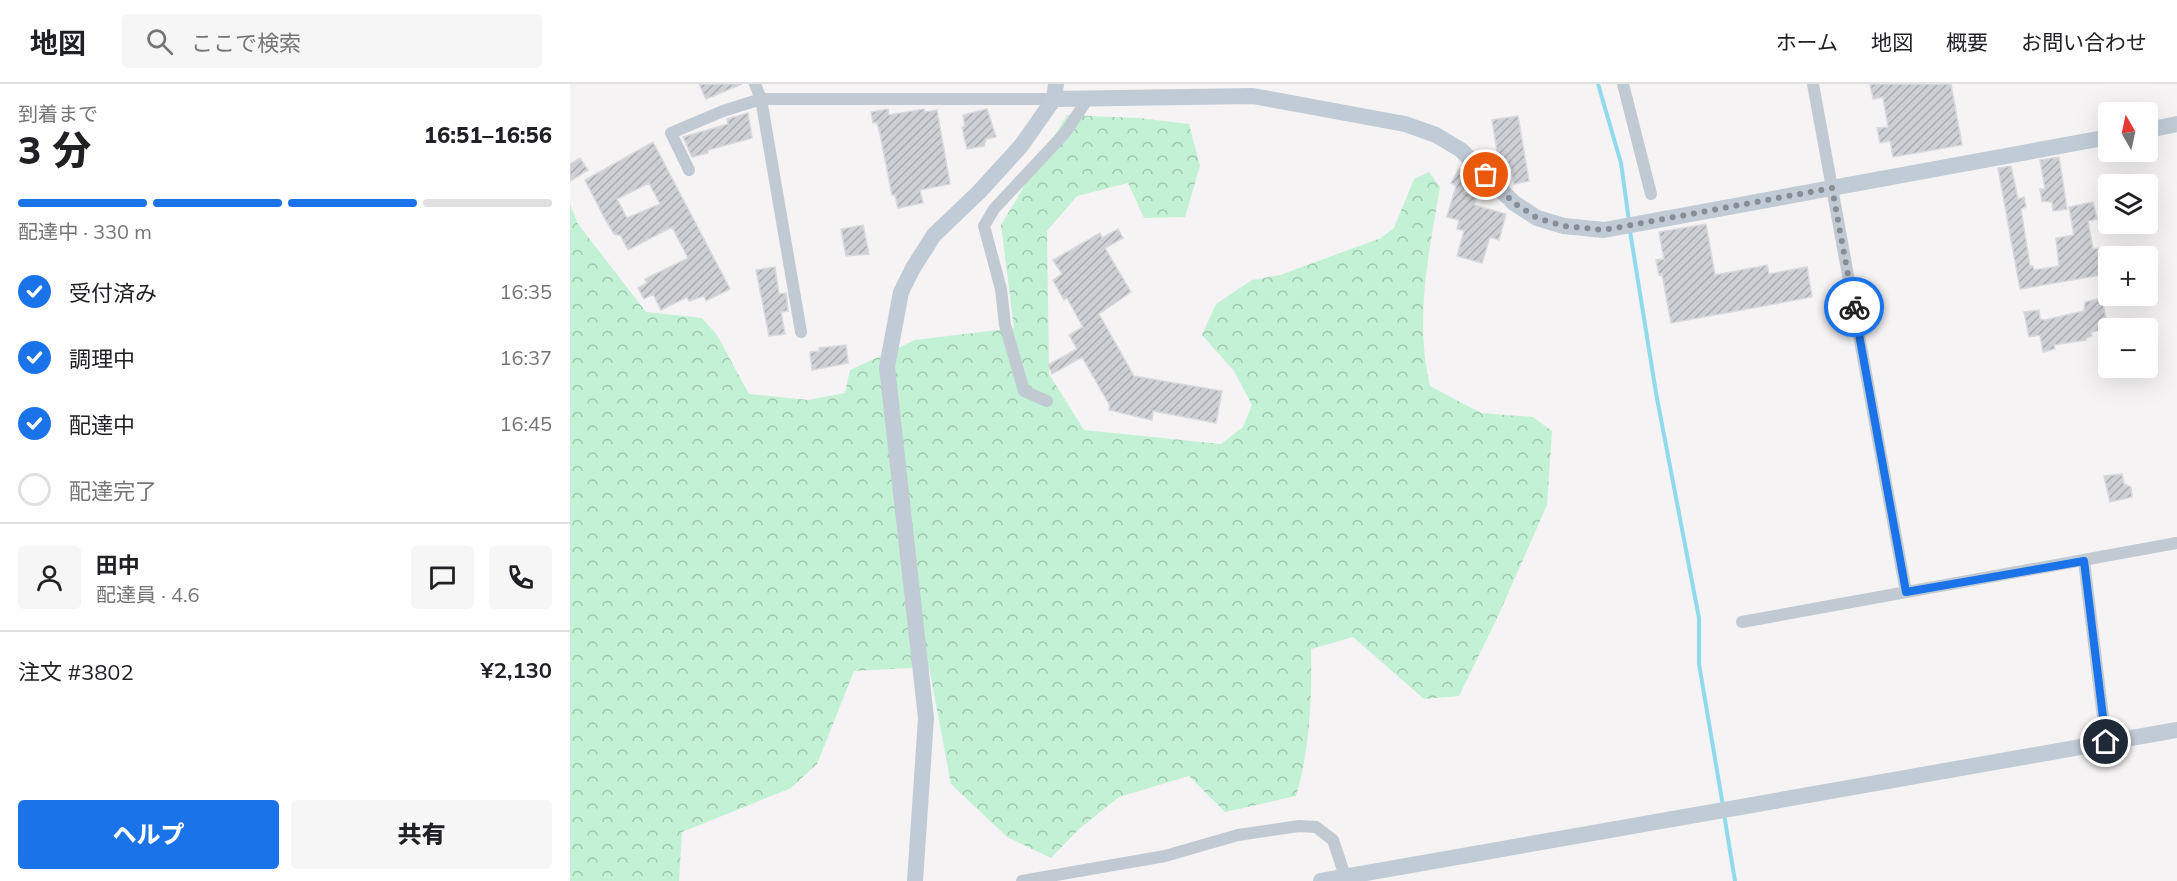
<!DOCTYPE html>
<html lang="ja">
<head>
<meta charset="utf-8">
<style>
	:root { --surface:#fff; --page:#f6f6f6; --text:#202124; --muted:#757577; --line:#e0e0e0; --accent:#1a73e8 }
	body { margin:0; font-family:Mulish,"Noto Sans JP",sans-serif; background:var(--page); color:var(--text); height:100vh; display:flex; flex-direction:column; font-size:22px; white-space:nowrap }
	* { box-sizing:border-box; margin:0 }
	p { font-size:20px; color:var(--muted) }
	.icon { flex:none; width:33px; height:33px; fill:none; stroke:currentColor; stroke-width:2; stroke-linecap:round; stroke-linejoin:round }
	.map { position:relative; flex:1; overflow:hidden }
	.panel { display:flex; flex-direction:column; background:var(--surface); width:570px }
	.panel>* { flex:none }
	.needle { width:39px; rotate:351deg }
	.tools { position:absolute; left:1528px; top:18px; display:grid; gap:12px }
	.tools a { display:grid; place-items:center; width:60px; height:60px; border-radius:6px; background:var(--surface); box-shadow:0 6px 24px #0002; font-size:30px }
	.pin { position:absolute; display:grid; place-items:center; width:51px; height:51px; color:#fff; margin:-26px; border:3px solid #fff; border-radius:50%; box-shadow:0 2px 6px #0007 }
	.courier { position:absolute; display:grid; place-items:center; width:60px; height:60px; margin:-30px; border:4px solid #1a73e8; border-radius:50%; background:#fff; color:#222; box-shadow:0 2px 8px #0007 }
	.overview em { font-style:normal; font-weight:800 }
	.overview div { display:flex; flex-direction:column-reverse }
	.overview { display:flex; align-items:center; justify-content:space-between; height:102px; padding:0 18px }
	h1 { font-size:39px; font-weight:800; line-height:45px }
	.bar { display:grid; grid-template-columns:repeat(4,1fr); gap:9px 6px; align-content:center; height:72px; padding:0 18px }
	.bar i { height:8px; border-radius:4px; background:var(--line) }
	.bar .on { background:var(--accent) }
	.bar p { grid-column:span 4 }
	.line { display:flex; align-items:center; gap:15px; padding:0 18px; border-top:2px solid var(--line) }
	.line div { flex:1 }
	.round { display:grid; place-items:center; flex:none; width:63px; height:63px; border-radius:6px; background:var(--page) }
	ol { padding:0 18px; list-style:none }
	li { display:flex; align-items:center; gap:18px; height:66px }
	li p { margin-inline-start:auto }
	li .icon { padding:6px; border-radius:50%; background:var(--accent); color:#fff; stroke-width:4 }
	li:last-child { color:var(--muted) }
	li i { width:33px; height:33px; border:3px solid var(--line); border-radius:50% }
	.primary-button { display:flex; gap:12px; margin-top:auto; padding:12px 18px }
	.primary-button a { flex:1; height:69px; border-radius:6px; background:var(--accent); color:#fff; font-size:24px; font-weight:800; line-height:69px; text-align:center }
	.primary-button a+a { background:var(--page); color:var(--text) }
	header { display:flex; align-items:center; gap:36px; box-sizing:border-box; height:84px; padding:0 30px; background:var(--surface); border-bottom:2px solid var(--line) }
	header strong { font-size:28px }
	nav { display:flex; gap:33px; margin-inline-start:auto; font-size:21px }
	.search { width:420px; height:54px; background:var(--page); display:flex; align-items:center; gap:15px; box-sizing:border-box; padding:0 21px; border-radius:6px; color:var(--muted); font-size:22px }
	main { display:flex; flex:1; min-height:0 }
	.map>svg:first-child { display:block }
</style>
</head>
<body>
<header>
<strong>地図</strong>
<div class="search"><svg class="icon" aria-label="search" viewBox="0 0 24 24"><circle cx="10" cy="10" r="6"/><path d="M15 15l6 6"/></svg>ここで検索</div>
<nav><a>ホーム</a><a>地図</a><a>概要</a><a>お問い合わせ</a></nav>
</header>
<main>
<section class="panel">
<div class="overview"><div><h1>3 分</h1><p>到着まで</p></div><em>16:51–16:56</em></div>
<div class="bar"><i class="on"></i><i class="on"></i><i class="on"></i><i></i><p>配達中 · 330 m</p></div>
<ol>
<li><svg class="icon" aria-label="check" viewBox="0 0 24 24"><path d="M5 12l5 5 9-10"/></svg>受付済み<p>16:35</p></li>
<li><svg class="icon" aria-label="check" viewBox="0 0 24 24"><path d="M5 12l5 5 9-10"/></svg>調理中<p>16:37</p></li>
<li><svg class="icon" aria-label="check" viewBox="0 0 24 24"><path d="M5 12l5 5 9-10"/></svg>配達中<p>16:45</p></li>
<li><i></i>配達完了</li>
</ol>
<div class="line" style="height:108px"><a class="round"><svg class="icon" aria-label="person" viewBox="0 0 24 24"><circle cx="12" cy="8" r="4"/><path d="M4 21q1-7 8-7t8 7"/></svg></a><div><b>田中</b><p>配達員 · 4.6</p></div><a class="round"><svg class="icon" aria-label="chat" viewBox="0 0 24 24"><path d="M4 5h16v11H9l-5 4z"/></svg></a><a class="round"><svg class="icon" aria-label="phone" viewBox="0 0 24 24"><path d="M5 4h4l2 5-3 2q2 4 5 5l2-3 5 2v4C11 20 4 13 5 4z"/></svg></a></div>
<div class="line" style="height:78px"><div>注文 #3802</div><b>¥2,130</b></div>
<div class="primary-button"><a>ヘルプ</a><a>共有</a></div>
</section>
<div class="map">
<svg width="1607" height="797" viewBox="0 0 1607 797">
	<defs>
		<pattern id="forest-crowns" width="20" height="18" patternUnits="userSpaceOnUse" patternTransform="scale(1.5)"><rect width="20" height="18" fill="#c3f1d5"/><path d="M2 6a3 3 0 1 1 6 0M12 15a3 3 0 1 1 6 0" fill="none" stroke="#a0c6b0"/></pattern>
		<pattern id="building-hatch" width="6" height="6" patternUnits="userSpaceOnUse" patternTransform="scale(1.5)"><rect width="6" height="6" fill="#cdcfd5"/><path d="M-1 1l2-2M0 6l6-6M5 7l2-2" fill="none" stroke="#a8abb0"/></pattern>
	</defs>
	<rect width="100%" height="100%" fill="#f5f3f3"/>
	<path fill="url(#forest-crowns)" d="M497,31L569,34L619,40L630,82L615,133L574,134L558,99L507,112L477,147L479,290L514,346L651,360L673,343L682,321L664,287L632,251L646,220L682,196L710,191L811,154L824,144L844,95L859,88L870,103C859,170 844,234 860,302L911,329L963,333L982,347L977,421L929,530L889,612L854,615L783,553L741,565C742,614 740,665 726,712L655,728L619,692L549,713L509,745L481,774L437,753L381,700L359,583L284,587L247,680L221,704L112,748L109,797H0V120L8,140L76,228L132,234L147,251L179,310L238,316L275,309L280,286L345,256L444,244L431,141Z"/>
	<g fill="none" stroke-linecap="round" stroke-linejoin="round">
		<path stroke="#90daee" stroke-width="4" d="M1028,0L1051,79L1059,137
			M1060,147L1086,309L1129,534V580L1153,722
			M1154,730L1165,797"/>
	</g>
	<path fill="url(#building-hatch)" stroke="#d7d9de" stroke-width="1.5" fill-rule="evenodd" d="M129,0H172L136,15Z
		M1300,0H1381L1392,61L1323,73L1320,57L1310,59L1307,44L1318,43L1313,13L1303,15Z
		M318,25L319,31L354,25L355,28L367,26L380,100L350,106L353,119L328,124L325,111H322L310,50L307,38L303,39L301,28Z
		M417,25L426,53L416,55L414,62L397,65L392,43L395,42L393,31Z
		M178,29L182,54L138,66V69L122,73L113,53L158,40L157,35Z
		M948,32L959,97L944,100L941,84L930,86L922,36Z
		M83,58L160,205L136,217L134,212L119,217L117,213L91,226L83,210L74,215L68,204L77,199L75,195L118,174L102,143L58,166L51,152L44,150L35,135L15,96ZM79,99L90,120L57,134L47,115Z
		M1489,73L1497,125L1483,127L1482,118L1472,117L1470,105H1475L1470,76Z
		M10,74L18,86L0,97V80Z
		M1441,82L1448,115L1454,113L1456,123L1451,125L1460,182H1463L1464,186L1489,182L1486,154L1504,151L1499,123L1523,118L1527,135L1518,137L1523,165L1528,164L1531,191L1450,205L1428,84Z
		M889,85L902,92L893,108L907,112L904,121L936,130L929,156L920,153L912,179L887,172L894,147L887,145L889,136L877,133L886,102L881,99Z
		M1136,140L1145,191L1197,181L1199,190L1237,183L1242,213L1101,239L1092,190L1089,191L1086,176L1094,175L1089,148Z
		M293,141L299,170L276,172L271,145Z
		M548,145L553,154L535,164L561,208L529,230L564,292L652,307L646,339L583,327L582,336L539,326L540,322L512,273L482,290L478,281L507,265L499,251L513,243L497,214L494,216L483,196L492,190L483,176L530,149L532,154Z
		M205,183L209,210L216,209L218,227L211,228L215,250L199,252L186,186Z
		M1532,214L1538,245L1521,248L1522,252L1516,254V256L1484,261L1485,265L1473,268L1470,251L1459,253L1454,228L1469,226L1470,235L1475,236L1514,227L1515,218Z
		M276,261L278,279L242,286L240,268L250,267L249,264Z
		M1552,390L1554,400L1561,403L1562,413L1540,418L1534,392Z"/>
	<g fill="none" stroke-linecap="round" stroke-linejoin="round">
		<path stroke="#c1cad2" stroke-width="12" d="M185,0L191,15L231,248
			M1053,0L1081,110
			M1243,0L1336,508
			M119,86L101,49L153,27L191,15H484
			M477,317L454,307L435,241L431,205L414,142L424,125L495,49L519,13
			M1514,477L1536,658
			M1172,538L1607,459
			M452,797L595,772L668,751L729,742L746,743L763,756L774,789L765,795"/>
		<path stroke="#c1cbd6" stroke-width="16" d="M484,15L683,12L835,40L866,51L891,66L944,119L967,134L994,142L1034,146L1539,53
			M1578,46L1607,40
			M345,797L356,634L317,283L331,208L343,184L364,151L409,108L451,62L484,15L486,0
			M751,797L1607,646"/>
	</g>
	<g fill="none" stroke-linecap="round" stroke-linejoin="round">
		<path stroke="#868d94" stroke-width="6" stroke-dasharray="0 10.8" d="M916,91L944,119L967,134L994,142L1034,146L1262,104L1284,223"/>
		<path stroke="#1a73e8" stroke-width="8" d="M1284,223L1336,508L1514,477L1536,658"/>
	</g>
</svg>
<div class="tools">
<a><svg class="needle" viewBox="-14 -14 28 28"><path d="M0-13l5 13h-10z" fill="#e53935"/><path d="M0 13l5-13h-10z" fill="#757577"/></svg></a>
<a><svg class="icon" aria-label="layers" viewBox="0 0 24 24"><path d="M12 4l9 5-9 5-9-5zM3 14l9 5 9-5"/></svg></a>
<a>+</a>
<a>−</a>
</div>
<div class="pin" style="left:916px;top:91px;background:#ea580c"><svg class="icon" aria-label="bag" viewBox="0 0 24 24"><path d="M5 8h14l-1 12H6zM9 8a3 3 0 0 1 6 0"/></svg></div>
<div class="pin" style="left:1536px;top:658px;background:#1f2937"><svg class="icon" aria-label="home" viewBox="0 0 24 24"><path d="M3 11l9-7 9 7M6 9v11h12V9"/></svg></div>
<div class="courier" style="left:1284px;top:223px"><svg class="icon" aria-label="bike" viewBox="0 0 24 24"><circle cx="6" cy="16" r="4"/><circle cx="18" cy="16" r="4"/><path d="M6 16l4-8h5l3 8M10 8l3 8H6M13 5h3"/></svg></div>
</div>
</main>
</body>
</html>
